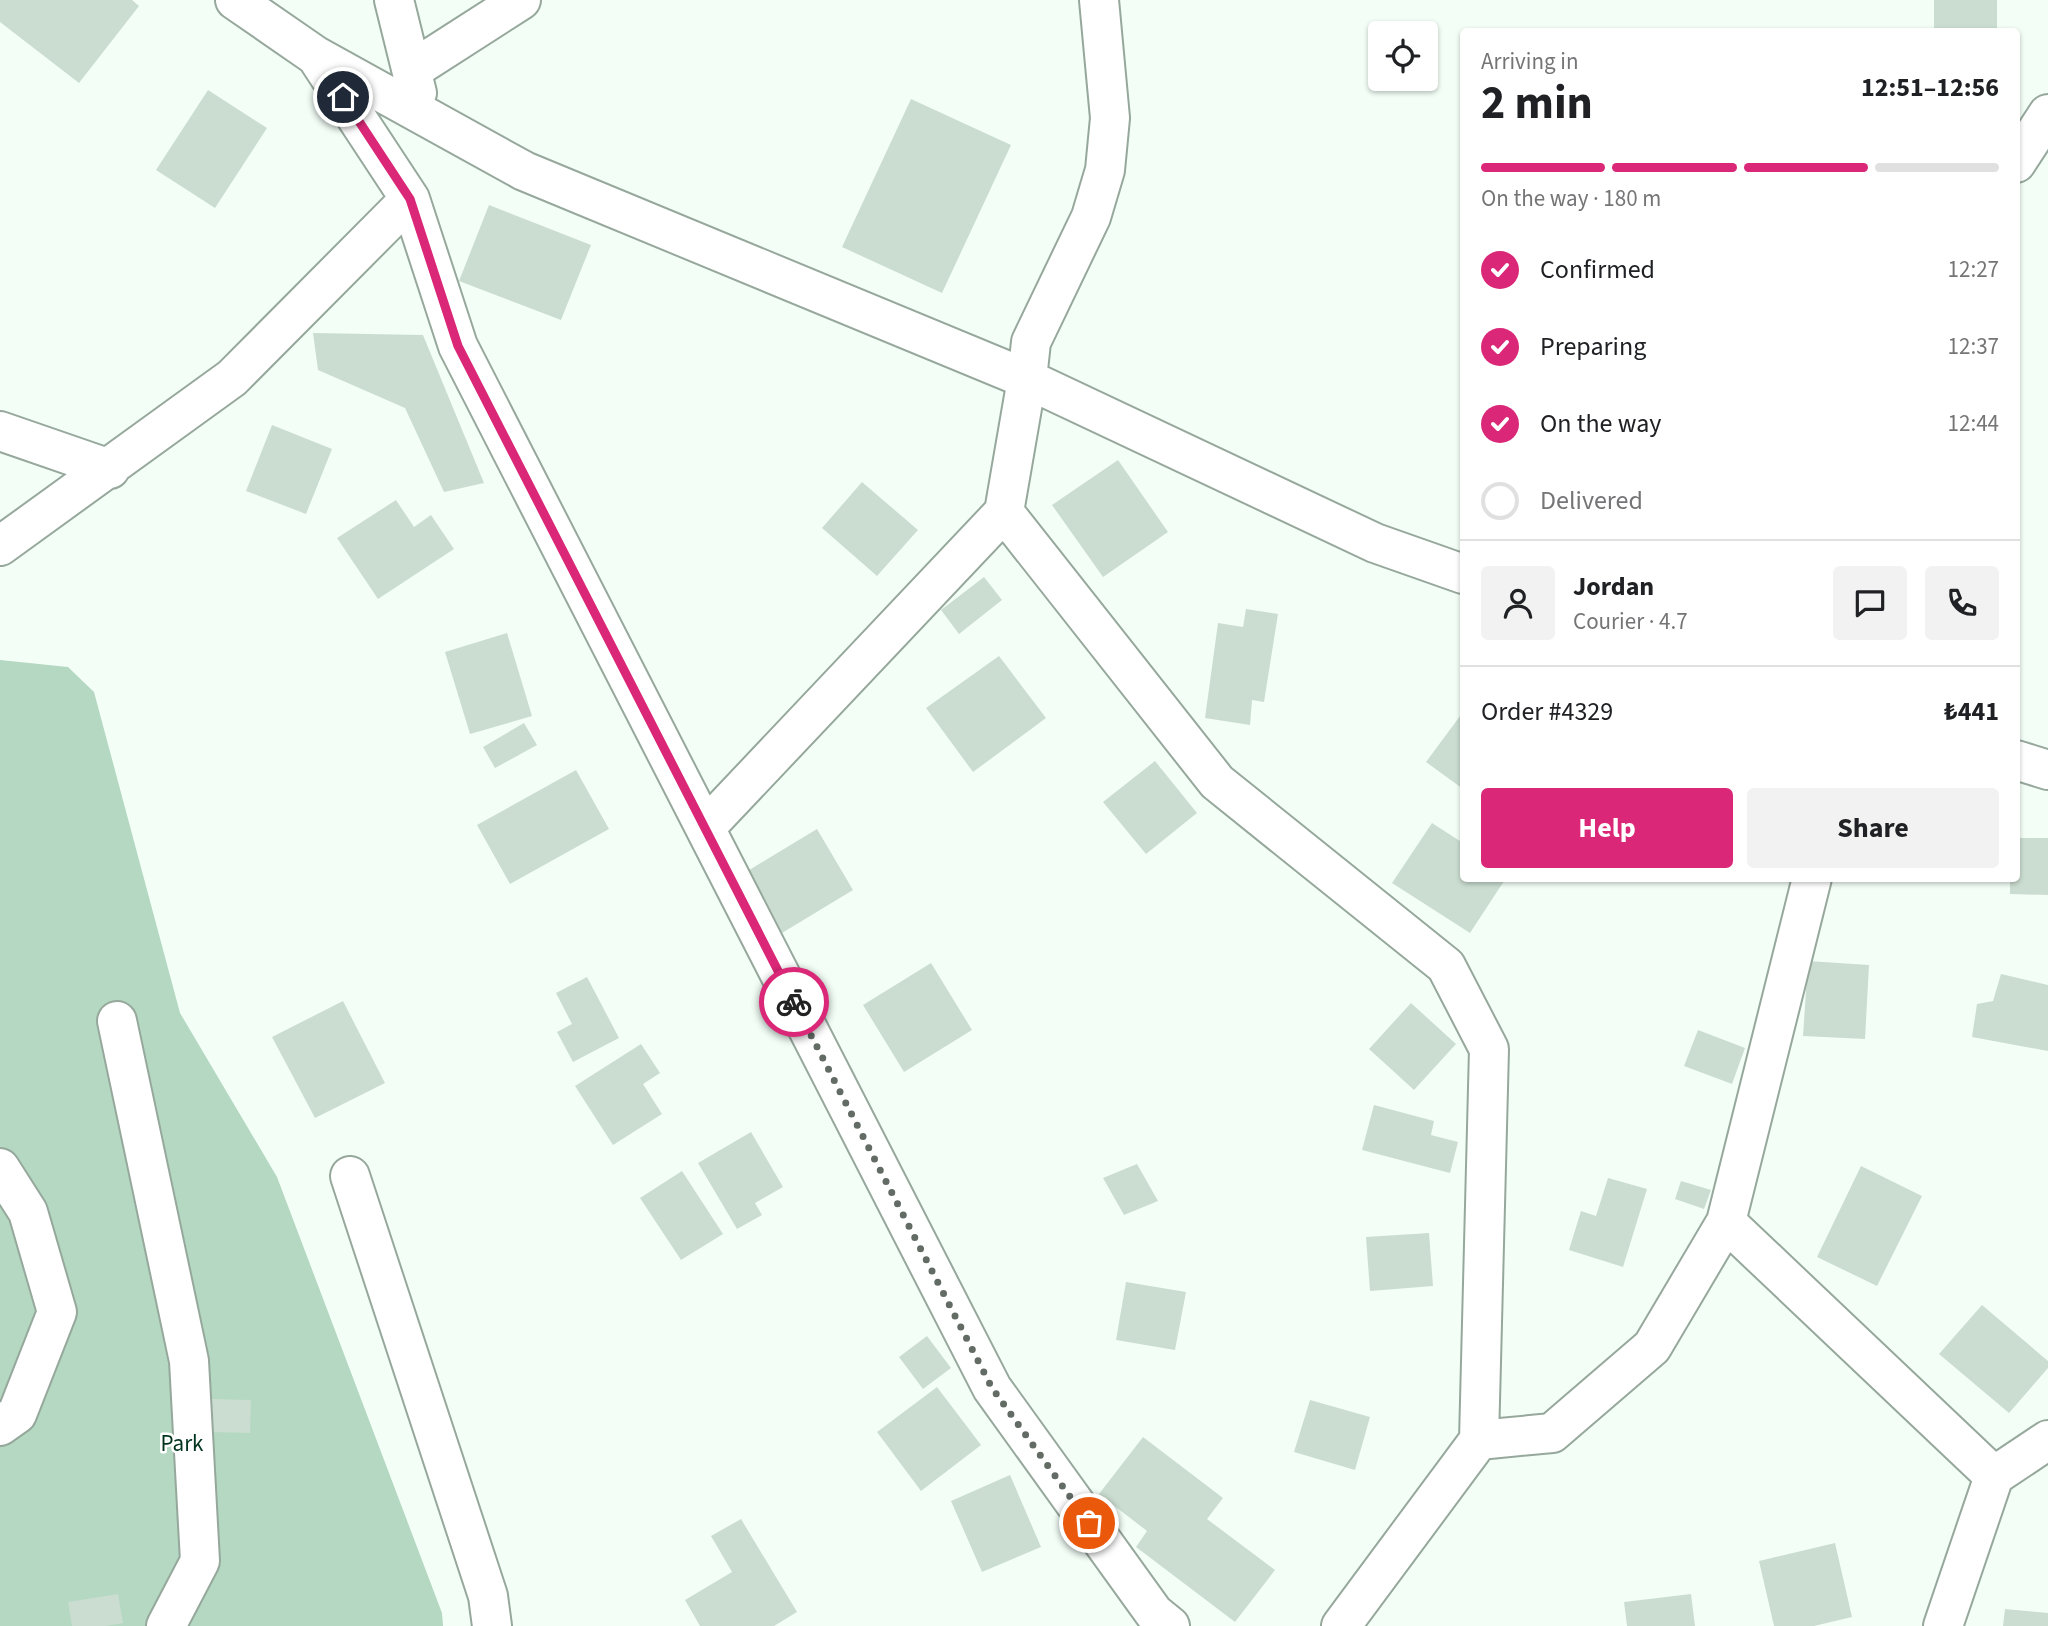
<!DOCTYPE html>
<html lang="en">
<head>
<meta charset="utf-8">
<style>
	:root { --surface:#fff; --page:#f2f2f2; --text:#202124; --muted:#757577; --line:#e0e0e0; --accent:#db2777 }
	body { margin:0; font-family:"Source Sans 3",sans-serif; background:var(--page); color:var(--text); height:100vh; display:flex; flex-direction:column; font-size:26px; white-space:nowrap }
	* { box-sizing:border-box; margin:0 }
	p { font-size:23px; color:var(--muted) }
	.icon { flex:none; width:38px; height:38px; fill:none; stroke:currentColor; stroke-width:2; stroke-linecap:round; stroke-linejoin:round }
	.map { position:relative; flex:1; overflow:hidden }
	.drawer { position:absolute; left:1460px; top:28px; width:560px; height:854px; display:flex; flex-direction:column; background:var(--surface); border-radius:7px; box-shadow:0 2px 5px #0004 }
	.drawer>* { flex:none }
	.tools { position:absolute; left:1368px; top:21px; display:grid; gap:14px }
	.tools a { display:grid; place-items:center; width:70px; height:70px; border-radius:7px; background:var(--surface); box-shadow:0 2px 5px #0004; font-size:35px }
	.pin { position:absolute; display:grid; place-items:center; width:60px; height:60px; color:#fff; margin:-30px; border:4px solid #fff; border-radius:50%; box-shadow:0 2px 7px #0007 }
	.courier { position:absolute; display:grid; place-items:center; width:70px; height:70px; margin:-35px; border:5px solid #db2777; border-radius:50%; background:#fff; color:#222; box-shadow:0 2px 9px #0007 }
	.head em { font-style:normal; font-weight:700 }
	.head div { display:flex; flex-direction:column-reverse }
	.head { display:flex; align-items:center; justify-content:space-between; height:119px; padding:0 21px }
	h1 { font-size:46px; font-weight:700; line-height:52px }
	.bar { display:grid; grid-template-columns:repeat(4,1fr); gap:10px 7px; align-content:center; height:84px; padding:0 21px }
	.bar i { height:9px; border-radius:5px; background:var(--line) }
	.bar .selected { background:var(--accent) }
	.bar p { grid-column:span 4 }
	.line { display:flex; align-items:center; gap:18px; padding:0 21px; border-top:2px solid var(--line) }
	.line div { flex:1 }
	.round { display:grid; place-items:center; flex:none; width:74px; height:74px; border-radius:7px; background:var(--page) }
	ol { padding:0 21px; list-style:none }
	li { display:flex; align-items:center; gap:21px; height:77px }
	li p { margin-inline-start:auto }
	li .icon { padding:7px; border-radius:50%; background:var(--accent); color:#fff; stroke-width:4 }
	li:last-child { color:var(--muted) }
	li i { width:38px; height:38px; border:4px solid var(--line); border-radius:50% }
	.primary-button { display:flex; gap:14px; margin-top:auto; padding:14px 21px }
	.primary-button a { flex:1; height:80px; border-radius:7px; background:var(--accent); color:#fff; font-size:28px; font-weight:700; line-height:80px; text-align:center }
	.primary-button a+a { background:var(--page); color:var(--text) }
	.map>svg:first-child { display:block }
</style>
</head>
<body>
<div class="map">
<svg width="2048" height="1626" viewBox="0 0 2048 1626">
	<rect width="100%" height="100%" fill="#f3fef7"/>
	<path fill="#b4d8c1" d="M0,660L68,667L94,692L180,1013L277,1177L442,1613L443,1626H0Z"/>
	<path fill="#cbddd1" d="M0,0H132L139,6L79,83L0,22Z
		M1934,0H1997V32H1934Z
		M208,90L267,128L215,208L156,170Z
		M911,99L1011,145L942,293L842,247Z
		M489,205L591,245L561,320L459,281Z
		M313,333L423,335L484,483L444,492L405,408L318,370Z
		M272,425L332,449L306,514L246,491Z
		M1118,460L1168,532L1103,577L1052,505Z
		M862,482L918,530L877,576L822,528Z
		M396,500L414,527L431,515L454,549L378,599L337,538Z
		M984,577L1002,600L959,634L941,610Z
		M1246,609L1278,614L1264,702L1252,700L1250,725L1205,718L1218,623L1243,627Z
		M507,633L532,716L470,734L445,652Z
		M999,656L1046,718L973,772L926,708Z
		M1463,712V789L1426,762Z
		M524,723L537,745L495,768L483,747Z
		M1155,761L1197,813L1146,854L1103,802Z
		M576,770L609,829L510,884L477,825Z
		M1432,823L1463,843V878H1506L1470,933L1392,883Z
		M817,829L853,890L782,933L746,872Z
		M2016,838H2048V895L2010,894V878H2016Z
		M1808,961L1869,965L1865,1039L1803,1036Z
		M931,963L972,1030L904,1072L863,1005Z
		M2001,974L2048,985V1051L1972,1037L1977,1004L1993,1001Z
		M587,977L619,1038L573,1062L557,1032L572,1024L556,993Z
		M343,1001L385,1083L315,1118L272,1037Z
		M1411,1003L1456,1044L1414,1090L1369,1049Z
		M1698,1030L1745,1048L1732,1084L1684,1066Z
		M641,1044L660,1073L643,1084L662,1114L613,1145L575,1086Z
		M1374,1105L1434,1121L1431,1135L1458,1142L1450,1173L1362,1150Z
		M751,1132L783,1187L755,1203L762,1215L737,1229L698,1163Z
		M1137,1164L1158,1201L1124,1215L1103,1178Z
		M1861,1166L1922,1196L1877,1286L1817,1257Z
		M682,1171L723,1234L681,1260L640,1198Z
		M1608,1178L1647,1189L1623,1267L1569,1250L1581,1211L1596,1216Z
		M1681,1181L1711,1190L1704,1209L1675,1199Z
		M1429,1233L1433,1286L1370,1291L1366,1237Z
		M1126,1282L1186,1292L1175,1350L1116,1340Z
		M1982,1305L2048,1361V1368L2009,1413L1939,1354Z
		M927,1336L951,1368L923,1389L899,1357Z
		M937,1387L981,1445L921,1491L877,1432Z
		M211,1399L251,1400L250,1433L210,1432Z
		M1310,1400L1370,1417L1355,1470L1294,1452Z
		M1143,1437L1223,1498L1207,1519L1275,1570L1235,1622L1136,1547L1147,1531L1099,1494Z
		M1010,1475L1041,1547L982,1572L951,1501Z
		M741,1519L797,1612L774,1626H700L685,1600L732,1572L711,1536Z
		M1835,1543L1852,1617L1814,1626H1774L1759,1561Z
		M118,1594L123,1623L106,1626H72L68,1602Z
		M1691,1594L1695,1626H1627L1624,1602Z
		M2005,1609L2048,1613V1626H2003Z"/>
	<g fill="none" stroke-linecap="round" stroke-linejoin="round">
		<defs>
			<path id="minor" d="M235,0L316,56L524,171L1027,379L1375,543L1463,574
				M394,0L417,93
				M316,56L410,199L458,346L992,1388L1154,1613L1170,1626
				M412,70L521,0
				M2016,163L2048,114
				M0,431L110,469
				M1004,512L1217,782L1446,966L1489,1049L1479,1440L1341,1626
				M0,546L232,378L410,199
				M2016,760L2048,770
				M705,828L1004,512L1027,379L1031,342L1091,217L1105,170L1110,118L1099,0
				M117,1021L189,1361L200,1561L166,1626
				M0,1168L28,1212L57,1312L17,1414L0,1426
				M350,1176L488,1596L492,1626
				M1726,1222L1994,1476
				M1479,1440L1552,1433L1652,1347L1726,1222L1812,878
				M1943,1626L1994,1476L2048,1440"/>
		</defs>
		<use href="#minor" stroke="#96a89c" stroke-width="42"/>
		<use href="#minor" stroke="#fff" stroke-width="38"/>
	</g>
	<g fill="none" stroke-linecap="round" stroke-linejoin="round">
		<path stroke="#636b65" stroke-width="7" stroke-dasharray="0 12.6" d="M794,1002L992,1388L1089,1523"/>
		<path stroke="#db2777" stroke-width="9" d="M343,97L410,199L458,346L794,1002"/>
	</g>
	<g text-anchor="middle" stroke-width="5" stroke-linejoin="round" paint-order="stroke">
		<g font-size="23" fill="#01341d" stroke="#fff">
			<text x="182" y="1451">Park</text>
		</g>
	</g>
</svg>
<div class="tools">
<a><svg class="icon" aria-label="locate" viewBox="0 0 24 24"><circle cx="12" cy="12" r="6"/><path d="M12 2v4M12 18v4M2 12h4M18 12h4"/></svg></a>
</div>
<div class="pin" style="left:1089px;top:1523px;background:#ea580c"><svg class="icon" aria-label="bag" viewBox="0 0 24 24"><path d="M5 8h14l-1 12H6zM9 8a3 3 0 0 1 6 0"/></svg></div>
<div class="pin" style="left:343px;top:97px;background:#1f2937"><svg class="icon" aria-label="home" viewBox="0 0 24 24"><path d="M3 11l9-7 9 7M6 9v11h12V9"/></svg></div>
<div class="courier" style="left:794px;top:1002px"><svg class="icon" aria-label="bike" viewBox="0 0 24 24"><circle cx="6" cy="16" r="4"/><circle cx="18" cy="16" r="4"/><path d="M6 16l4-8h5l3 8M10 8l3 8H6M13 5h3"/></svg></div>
<section class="drawer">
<div class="head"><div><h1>2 min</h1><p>Arriving in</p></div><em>12:51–12:56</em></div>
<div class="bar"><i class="selected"></i><i class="selected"></i><i class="selected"></i><i></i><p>On the way · 180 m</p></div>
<ol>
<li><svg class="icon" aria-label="check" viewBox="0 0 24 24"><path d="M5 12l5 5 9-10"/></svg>Confirmed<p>12:27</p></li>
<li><svg class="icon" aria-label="check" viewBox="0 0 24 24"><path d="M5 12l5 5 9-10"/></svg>Preparing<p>12:37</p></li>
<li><svg class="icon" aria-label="check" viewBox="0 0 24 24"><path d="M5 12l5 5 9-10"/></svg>On the way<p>12:44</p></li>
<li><i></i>Delivered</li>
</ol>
<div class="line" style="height:126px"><a class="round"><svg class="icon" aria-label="person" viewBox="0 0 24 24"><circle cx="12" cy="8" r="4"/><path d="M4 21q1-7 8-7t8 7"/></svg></a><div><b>Jordan</b><p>Courier · 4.7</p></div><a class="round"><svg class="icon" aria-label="chat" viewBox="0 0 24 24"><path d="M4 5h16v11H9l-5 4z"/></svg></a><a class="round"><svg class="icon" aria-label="phone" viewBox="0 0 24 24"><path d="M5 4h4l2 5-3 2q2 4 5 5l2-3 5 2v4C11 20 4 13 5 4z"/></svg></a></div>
<div class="line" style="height:91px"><div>Order #4329</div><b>₺441</b></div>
<div class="primary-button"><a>Help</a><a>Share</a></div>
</section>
</div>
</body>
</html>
